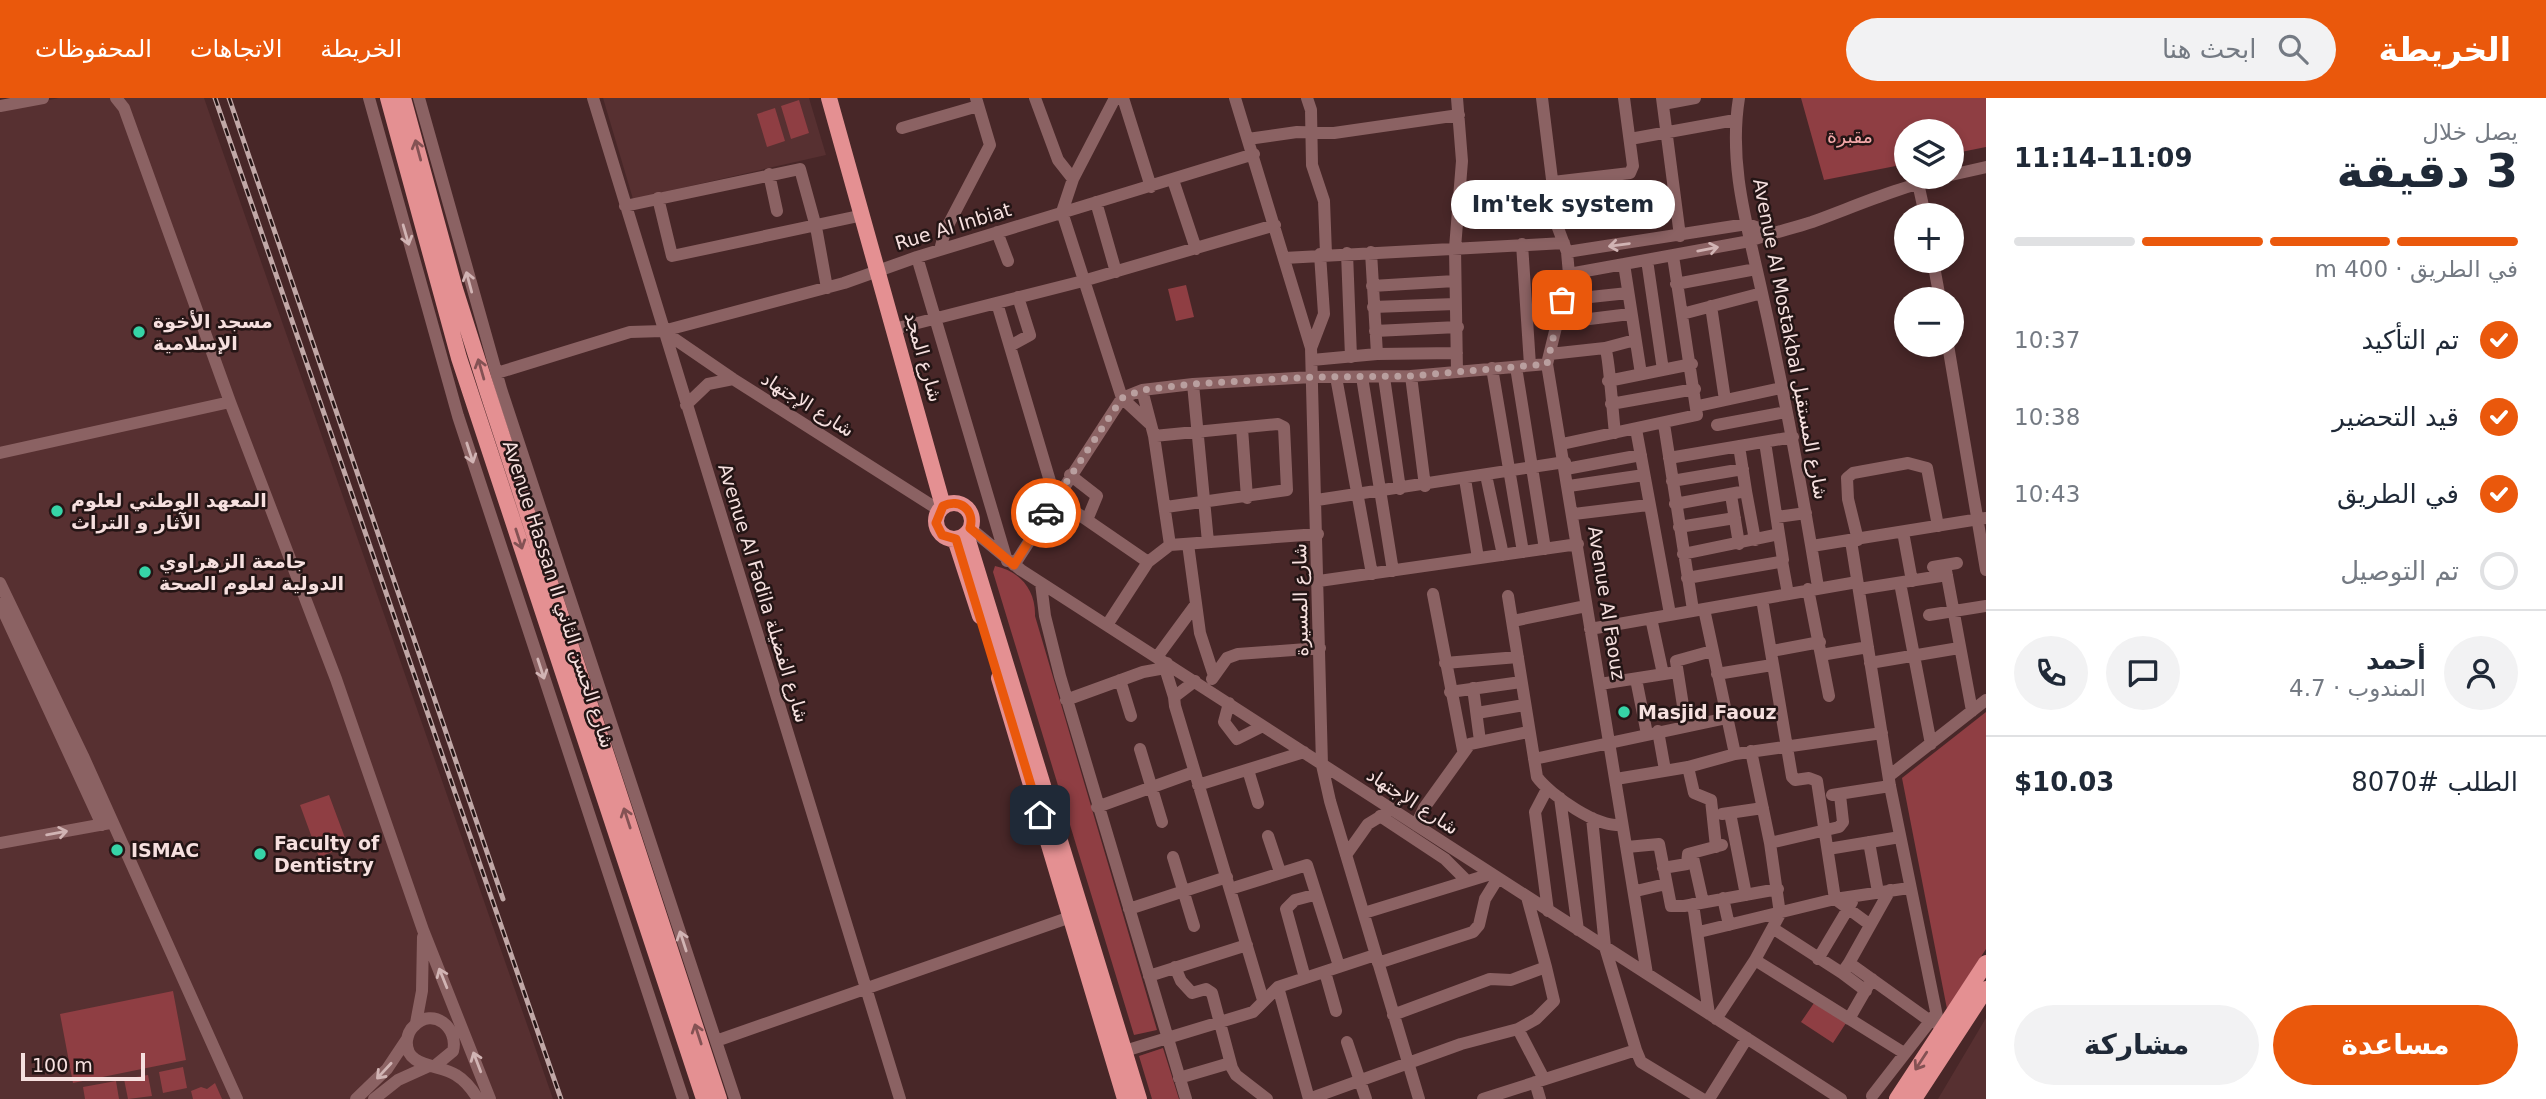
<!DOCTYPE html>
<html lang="ar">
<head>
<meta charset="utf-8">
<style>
	:root { --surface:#fff; --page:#f2f2f3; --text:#1f2937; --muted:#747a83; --line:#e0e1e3; --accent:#ea580c }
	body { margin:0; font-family:"DejaVu Sans",Vazirmatn,sans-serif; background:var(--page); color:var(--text); direction:rtl; height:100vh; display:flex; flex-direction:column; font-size:26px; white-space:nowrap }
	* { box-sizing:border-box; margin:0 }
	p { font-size:23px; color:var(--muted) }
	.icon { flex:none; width:38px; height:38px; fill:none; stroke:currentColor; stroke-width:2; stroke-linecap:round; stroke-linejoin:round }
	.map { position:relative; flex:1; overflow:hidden; direction:ltr }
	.details { display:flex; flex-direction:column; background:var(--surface); width:560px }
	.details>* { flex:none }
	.controls { position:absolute; left:1894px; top:21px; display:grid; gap:14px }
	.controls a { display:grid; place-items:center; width:70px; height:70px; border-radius:50%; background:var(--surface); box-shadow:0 4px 10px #0003; font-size:35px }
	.scale { position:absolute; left:21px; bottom:18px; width:124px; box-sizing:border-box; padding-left:7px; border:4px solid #f6e0df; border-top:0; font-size:19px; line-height:24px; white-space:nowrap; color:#f6e0df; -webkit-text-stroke:5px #241515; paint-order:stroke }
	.pin { position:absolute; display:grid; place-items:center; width:60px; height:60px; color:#fff; margin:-30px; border-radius:14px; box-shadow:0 4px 10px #0006 }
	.courier { position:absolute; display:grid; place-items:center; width:70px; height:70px; margin:-35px; border:5px solid #ea580c; border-radius:50%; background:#fff; color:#222; box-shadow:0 2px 9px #0007 }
	.bubble { position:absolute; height:49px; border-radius:24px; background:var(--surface); box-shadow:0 4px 10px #0003; font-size:23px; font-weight:700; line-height:49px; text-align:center; direction:rtl }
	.headline em { font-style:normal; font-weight:700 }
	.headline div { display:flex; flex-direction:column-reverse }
	.headline { display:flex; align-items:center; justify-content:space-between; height:119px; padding:0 28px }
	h1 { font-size:46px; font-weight:700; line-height:52px }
	.bar { display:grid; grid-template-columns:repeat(4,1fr); gap:10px 7px; align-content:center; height:84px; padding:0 28px }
	.bar i { height:9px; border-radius:5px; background:var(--line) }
	.bar .selected { background:var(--accent) }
	.bar p { grid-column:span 4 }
	.line { display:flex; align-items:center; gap:18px; padding:0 28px; border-top:2px solid var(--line) }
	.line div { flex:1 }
	.round { display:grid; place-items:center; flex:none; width:74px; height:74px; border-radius:37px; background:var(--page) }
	ol { padding:0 28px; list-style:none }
	li { display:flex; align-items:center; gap:21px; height:77px }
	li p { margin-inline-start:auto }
	li .icon { padding:7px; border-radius:50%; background:var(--accent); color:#fff; stroke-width:4 }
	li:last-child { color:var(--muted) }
	li i { width:38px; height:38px; border:4px solid var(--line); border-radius:50% }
	.primary-button { display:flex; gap:14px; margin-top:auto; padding:14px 28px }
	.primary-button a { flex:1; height:80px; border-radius:42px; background:var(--accent); color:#fff; font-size:28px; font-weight:700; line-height:80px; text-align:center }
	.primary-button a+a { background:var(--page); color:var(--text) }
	header { display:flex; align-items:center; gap:42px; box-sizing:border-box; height:98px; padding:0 35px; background:var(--accent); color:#fff }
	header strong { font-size:33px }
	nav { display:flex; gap:38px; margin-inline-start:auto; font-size:24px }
	.search { width:490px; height:63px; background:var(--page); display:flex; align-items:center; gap:18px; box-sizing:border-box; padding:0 24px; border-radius:38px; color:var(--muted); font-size:26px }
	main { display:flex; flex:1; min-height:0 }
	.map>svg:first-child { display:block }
</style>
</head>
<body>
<header>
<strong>الخريطة</strong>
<div class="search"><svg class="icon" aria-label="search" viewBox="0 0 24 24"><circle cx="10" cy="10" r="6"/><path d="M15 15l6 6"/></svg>ابحث هنا</div>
<nav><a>الخريطة</a><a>الاتجاهات</a><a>المحفوظات</a></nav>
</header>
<main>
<section class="details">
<div class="headline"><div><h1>3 دقيقة</h1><p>يصل خلال</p></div><em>11:09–11:14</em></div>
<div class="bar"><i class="selected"></i><i class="selected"></i><i class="selected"></i><i></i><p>في الطريق · 400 m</p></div>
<ol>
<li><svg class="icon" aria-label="check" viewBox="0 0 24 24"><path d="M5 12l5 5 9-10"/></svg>تم التأكيد<p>10:37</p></li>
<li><svg class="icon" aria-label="check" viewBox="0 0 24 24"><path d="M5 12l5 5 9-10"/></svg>قيد التحضير<p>10:38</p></li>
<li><svg class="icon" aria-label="check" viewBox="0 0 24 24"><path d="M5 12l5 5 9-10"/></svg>في الطريق<p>10:43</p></li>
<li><i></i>تم التوصيل</li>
</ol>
<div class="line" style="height:126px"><a class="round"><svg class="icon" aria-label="person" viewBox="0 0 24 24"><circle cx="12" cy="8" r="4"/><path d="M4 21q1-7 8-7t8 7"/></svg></a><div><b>أحمد</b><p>المندوب · 4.7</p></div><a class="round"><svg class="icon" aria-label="chat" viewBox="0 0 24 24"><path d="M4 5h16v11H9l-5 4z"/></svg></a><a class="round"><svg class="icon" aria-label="phone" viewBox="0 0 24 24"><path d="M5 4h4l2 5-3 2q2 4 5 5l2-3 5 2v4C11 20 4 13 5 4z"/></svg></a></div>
<div class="line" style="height:91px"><div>الطلب #8070</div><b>$10.03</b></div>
<div class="primary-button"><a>مساعدة</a><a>مشاركة</a></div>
</section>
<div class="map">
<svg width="1986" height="1001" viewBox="0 0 1986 1001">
	<rect width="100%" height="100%" fill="#482728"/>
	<path fill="#573031" d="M59,0H204L553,1001H0V12Z
		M603,0H809L826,57L633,101Z
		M1986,920V1001H1938Z"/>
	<path fill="#8f3e43" d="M1801,0H1986V49L1951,56V33H1906V66L1824,82Z
		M799,2L809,35L791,41L781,8Z
		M775,10L785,43L767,49L757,16Z
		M1186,187L1194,219L1176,223L1168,191Z
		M995,468C1020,473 1036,492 1035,518L1157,932L1134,937L993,474Z
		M1986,614V851L1947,911L1902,680Z
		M329,697L348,748L319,759L300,707Z
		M173,893L186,962L73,985L60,916Z
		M1814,905L1846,925L1833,945L1801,924Z
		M1163,950L1179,1001H1152L1139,958Z
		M183,969L187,990L163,995L159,974Z
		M148,977L152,998L128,1001L124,981Z
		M116,983L119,1001H85L83,989Z
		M215,985L222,1001H193L191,993L201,989L207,991Z"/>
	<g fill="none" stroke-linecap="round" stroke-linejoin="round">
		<path stroke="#8b6263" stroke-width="12" d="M116,0L124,10L230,304L336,581L423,832L490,1001
			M369,0L458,318L683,1001
			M419,0L501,291L735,1001
			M593,0L900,1001
			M1035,0L1058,62L1073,81
			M1115,0L1073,81L1062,114L1122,300L1149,325
			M1123,0L1151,89
			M1235,0L1311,250L1322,667L1330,703L1419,1001
			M1307,0L1311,12L1312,67L1324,103L1326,156
			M1542,0L1558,130L1567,154L1569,176L1547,266L1647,876
			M1662,0L1680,138
			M1739,0C1728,67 1748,130 1762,195C1784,293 1802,391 1818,489
			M1663,6L1695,0
			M0,8L43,0
			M902,30L978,8
			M1248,41L1297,34L1334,35L1459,17
			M1630,41L1735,22
			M769,76L777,113
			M1951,77L1986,69
			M1173,82L1196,151
			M1553,84L1630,75L1633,68L1624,0
			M1918,85L1925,117
			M658,100L672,158L854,119
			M1096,104L1116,174
			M625,108L800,71L816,129L827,190
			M1563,118L1675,100
			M997,134L1008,163
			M1522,146L1530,267
			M940,152L945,133L990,47L976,0
			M1567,154L1747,126L1770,134
			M1347,155L1351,259
			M917,159L1007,463
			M1284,160L1564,145
			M1647,162L1663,272
			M1933,163L1940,201
			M1624,166L1641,276
			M1569,176L1750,143C1770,135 1791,131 1812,124C1856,108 1898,89 1945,79
			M1676,186L1756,171
			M1372,188L1455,183
			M1562,202L1628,195
			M997,205L1055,400L1148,464
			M1711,208L1725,302
			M1373,209L1455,206
			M1682,216L1762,195
			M1557,225L1630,216
			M894,231L1083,183L1275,127
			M663,233L844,185L917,159L1254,56
			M1375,233L1458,229
			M1948,247L1986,472
			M1010,248L1030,237L1018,199
			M1311,250L1324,216L1320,156
			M1605,250L1635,242
			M1377,256L1457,255
			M1550,256L1605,250C1609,256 1613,321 1615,335
			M1312,262L1377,256L1371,154
			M1516,269L1545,451
			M1492,270L1523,454
			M1457,273L1455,150L1462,63L1457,0
			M497,275L630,234L663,233L733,281L939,412
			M1411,278L1425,388
			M1336,279L1372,476
			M1362,279L1393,473
			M1384,279L1400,391
			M1608,283L1692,266
			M1193,286L1208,444
			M1142,292L1154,338L1170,447
			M1611,306L1695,291
			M686,307L708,286L733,281
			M1698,308L1781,290
			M1664,326L1693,512
			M1717,327L1786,314
			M1242,330L1247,400
			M1636,331L1670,516
			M1154,338L1278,326L1284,329L1287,392L1166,409
			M1562,346L1697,317L1673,158
			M0,355L230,304
			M1669,360L1793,339
			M1566,371L1641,357
			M1070,377L1097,398L1087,422
			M1486,377L1503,457
			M1465,381L1478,460
			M1672,383L1743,371
			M1569,388L1644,377
			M1746,393L1755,442
			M1731,397L1739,446
			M1317,402L1565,364
			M1675,406L1746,393L1739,348
			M1574,416L1648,407
			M1777,419L1806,415
			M1679,429L1735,420
			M970,430L1021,472L1841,1001
			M1903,434L1912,483
			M1858,442L1848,401L1847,380L1853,375L1908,365L1927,370L1938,428
			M1851,443L1890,688L1940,933
			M1188,446L1200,535L1214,578
			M1812,448L1986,420
			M1683,456L1779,436L1765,344
			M1782,463L1788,496
			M1014,467L1122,300L1142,292L1193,286L1312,279L1411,278L1547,266
			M1945,467L1972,613
			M1933,469L1957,465
			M1687,480L1780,464L1783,462L1779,436
			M1319,483L1578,446
			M0,485L83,658L237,1001
			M1041,485L1045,518L1060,578L1186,1001
			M1900,485L1931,646
			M1808,491L1829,598
			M1859,491L1947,477
			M1433,496L1463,652
			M1508,498L1537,679C1549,696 1601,733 1622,726
			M1762,501L1792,679L1795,682L1809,680L1817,683L1835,801L1869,826
			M0,506L102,727
			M1704,511L1735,656
			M1929,517L1986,508
			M1651,520L1663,576
			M1513,523L1586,508
			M1107,527L1148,464L1170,447L1318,436
			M1590,531L1857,484
			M1772,553L1820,544
			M1821,557L1868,549
			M1157,559L1196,506
			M1167,565L1165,570L1174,599
			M1445,565L1518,559
			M1870,565L1959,550
			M1717,576L1772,567
			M1212,581L1227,560L1238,556L1320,550
			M1636,581L1647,636
			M1120,582L1131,618
			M1195,583L1174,599L1175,608L1263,902
			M1600,586L1677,574
			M1473,590L1480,643
			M1450,594L1521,584
			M1066,602L1143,574L1165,570
			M1229,605L1224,624L1237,641L1263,628
			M1477,615L1524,607
			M1686,627L1676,563L1712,553
			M1658,633L1665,672
			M1140,651L1162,724
			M1534,661L1727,620
			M1688,669L1694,695L1711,702L1716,749
			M1248,672L1258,705
			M1889,678L1986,602
			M1616,681L1688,669L1735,656L1882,635
			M1198,687L1304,654
			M1547,691L1535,714L1548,813
			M1832,697L1890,688
			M1560,700L1578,832
			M1097,709L1194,674
			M1730,715L1746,797
			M1722,716L1763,710
			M1380,718L1445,761L1466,782
			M1592,720L1605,849L1636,952L1641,964L1702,1001
			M1416,727L1424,710L1470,646L1528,634
			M1268,738L1280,774
			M1869,744L1878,794
			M0,745L110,725
			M1770,745L1839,729L1843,724L1840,697
			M1627,749L1659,746L1671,808H1684L1778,791
			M1828,751L1900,739
			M1692,755L1703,804
			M1346,757L1368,726L1386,715
			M1173,759L1194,828
			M1663,770L1687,766L1688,756L1722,747
			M1230,791L1307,767L1339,868
			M1636,793L1666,786
			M1723,800L1729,827
			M1693,806L1709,916
			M1129,811L1227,779
			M1364,815L1491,776
			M1774,831L1842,875L1849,865L1930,923
			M1699,834L1835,801L1909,790
			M1818,861L1852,804
			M1755,862L1904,955
			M1378,865L1473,834L1479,827L1485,801L1498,780
			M1849,865L1890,792
			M1175,869L1181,883L1192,895L1206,891L1212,895L1232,970L1236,977L1267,1001
			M1325,874L1336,913
			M1842,875L1866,893
			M1149,878L1247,847
			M1305,880L1286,811L1295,802L1314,797
			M1278,889L1309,1001
			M1393,917L1490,881L1511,882L1546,869L1527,799
			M1716,921L1755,862L1780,816L1770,745L1751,653
			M1849,921L1872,881
			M416,925L422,893L423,839
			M1518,931L1544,981
			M716,943L1079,816
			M1347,944L1366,1001
			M1118,955L1253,914L1278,889L1375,857
			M436,967L453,953C459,930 433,908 414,928C409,932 408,937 407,942C404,970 440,966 456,977C466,983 472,991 478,1001
			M1179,980L1230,965
			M1535,984L1540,1001
			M1872,998L1934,918
			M356,1001L387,971L407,941
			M374,1001L398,982L429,968
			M1309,1001L1461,946L1518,931L1536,921L1554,903L1546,869
			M1483,1001L1636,952
			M1709,1001L1747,940"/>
		<path stroke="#e49092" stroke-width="16" d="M388,0L459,260L704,1001
			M403,0L455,191L488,295L719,1001
			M829,0L943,408
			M936 423a18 18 0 1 1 36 0a18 18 0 1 1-36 0Z
			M966,436L1139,1001
			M955,441L980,518
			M999,580L1125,1001
			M1897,1001L1986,865
			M1914,1001L1986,891"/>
		<defs>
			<path id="rail" d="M215,0L561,1001
				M229,0L503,801"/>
		</defs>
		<use href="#rail" stroke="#c1a8a7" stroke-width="5"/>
		<use href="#rail" stroke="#241515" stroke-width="2.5" stroke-dasharray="8" stroke-linecap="butt"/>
	</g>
	<defs><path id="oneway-shaft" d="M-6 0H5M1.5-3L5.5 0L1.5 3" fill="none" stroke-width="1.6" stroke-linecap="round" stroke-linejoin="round" transform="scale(1.75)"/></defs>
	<g stroke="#845254">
		<use href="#oneway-shaft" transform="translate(418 52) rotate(-105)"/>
		<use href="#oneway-shaft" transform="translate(481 271) rotate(-106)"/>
		<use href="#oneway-shaft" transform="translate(519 441) rotate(72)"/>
		<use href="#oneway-shaft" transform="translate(627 720) rotate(-108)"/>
		<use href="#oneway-shaft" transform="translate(698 936) rotate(-108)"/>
		<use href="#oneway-shaft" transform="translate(1921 963) rotate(123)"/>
	</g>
	<g stroke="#d1b4b4">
		<use href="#oneway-shaft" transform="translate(406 137) rotate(74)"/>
		<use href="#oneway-shaft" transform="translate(1619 147) rotate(172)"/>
		<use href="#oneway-shaft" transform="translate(1708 151) rotate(-11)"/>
		<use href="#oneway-shaft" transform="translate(469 184) rotate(-105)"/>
		<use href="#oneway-shaft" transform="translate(470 355) rotate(72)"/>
		<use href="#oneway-shaft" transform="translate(541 571) rotate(72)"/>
		<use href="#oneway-shaft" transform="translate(57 735) rotate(-10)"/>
		<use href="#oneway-shaft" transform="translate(683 843) rotate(-108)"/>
		<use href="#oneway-shaft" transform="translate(443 880) rotate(-112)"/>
		<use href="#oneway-shaft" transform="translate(477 964) rotate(-111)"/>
		<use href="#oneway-shaft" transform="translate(384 973) rotate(133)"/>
	</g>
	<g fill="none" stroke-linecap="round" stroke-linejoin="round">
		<path stroke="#b99f9f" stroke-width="7" stroke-dasharray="0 12.6" d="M1046,415L1122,300L1142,292L1193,286L1312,279L1411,278L1547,266L1562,202"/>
		<path stroke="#ea580c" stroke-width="9" d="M1040,717L956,441L942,437L936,425L943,408C960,400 975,412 970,430L1014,467L1046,415"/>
	</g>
	<g fill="#36d4a7" stroke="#241515" stroke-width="2.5">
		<circle cx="139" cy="234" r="7"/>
		<circle cx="57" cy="413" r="7"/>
		<circle cx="145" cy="474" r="7"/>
		<circle cx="1624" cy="614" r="7"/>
		<circle cx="117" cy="752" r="7"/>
		<circle cx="260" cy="756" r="7"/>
	</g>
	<g text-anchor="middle" stroke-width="5" stroke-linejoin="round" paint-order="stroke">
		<g font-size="19" fill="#f4a9aa" stroke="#241515">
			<text x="1850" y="45">مقبرة</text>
		</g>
		<g font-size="19" fill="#f6e0df" stroke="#241515">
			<text transform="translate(953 128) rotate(-17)" y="7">Rue Al Inbiat</text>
			<text transform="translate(1791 241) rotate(79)" y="7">Avenue Al Mostakbal شارع المستقبل</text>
			<text transform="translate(924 259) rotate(74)" y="7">شارع المجد</text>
			<text transform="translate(808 306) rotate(32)" y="7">شارع الإجتهاد</text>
			<text transform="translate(764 495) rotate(73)" y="7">Avenue Al Fadila شارع الفضيلة</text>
			<text transform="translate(559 496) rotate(72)" y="7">Avenue Hassan II شارع الحسن الثاني</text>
			<text transform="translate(1300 502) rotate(-91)" y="7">شارع المسيرة</text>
			<text transform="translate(1607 505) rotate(81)" y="7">Avenue Al Faouz</text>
			<text transform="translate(1413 703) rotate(33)" y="7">شارع الإجتهاد</text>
		</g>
		<g font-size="19" font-weight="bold" fill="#f6e0df" stroke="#241515" text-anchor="start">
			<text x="153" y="230">مسجد الأخوة<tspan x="153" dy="22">الإسلامية</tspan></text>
			<text x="71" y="409">المعهد الوطني لعلوم<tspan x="71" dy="22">الآثار و التراث</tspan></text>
			<text x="159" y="470">جامعة الزهراوي<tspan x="159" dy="22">الدولية لعلوم الصحة</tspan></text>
			<text x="1638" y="621">Masjid Faouz</text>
			<text x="274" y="752">Faculty of<tspan x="274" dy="22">Dentistry</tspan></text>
			<text x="131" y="759">ISMAC</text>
		</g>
	</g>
</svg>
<div class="controls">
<a><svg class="icon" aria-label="layers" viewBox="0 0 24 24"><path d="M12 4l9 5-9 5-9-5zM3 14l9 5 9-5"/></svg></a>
<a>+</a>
<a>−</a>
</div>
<div class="scale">100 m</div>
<div class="pin" style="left:1562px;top:202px;background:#ea580c"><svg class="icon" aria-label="bag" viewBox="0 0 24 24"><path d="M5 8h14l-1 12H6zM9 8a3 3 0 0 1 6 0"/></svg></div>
<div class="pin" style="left:1040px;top:717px;background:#1f2937"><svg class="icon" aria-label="home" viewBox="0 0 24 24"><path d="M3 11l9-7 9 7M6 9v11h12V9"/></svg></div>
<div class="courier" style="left:1046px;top:415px"><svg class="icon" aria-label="car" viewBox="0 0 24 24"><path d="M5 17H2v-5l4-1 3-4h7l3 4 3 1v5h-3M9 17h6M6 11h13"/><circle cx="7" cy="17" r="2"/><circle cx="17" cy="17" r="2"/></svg></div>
<div class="bubble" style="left:1451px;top:82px;width:224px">Im'tek system</div>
</div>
</main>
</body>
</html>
